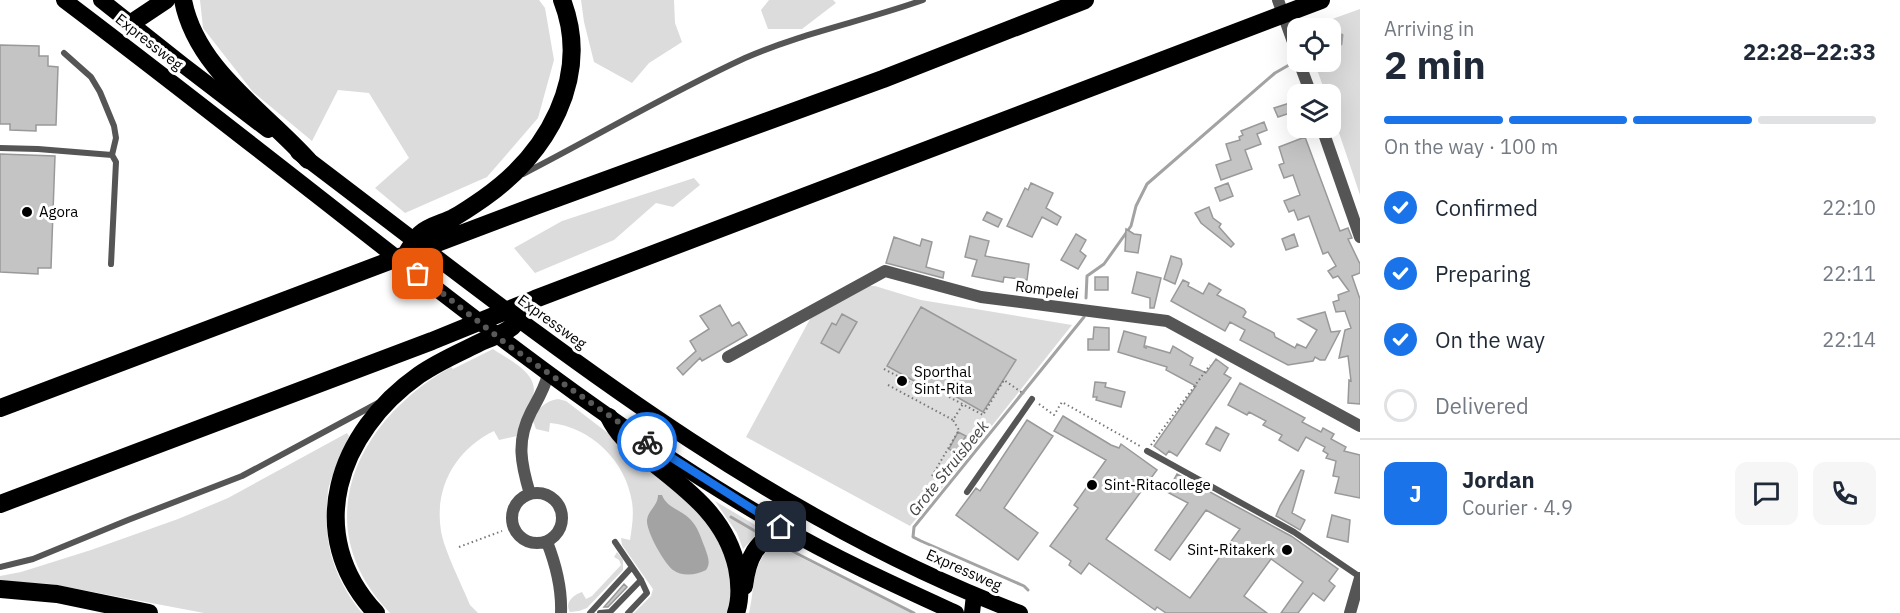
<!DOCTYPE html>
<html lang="en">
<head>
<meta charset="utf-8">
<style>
	:root { --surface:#fff; --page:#f6f6f7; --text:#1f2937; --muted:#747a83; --line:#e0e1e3; --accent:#1a73e8 }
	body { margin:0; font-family:"IBM Plex Sans",sans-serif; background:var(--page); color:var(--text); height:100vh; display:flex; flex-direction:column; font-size:22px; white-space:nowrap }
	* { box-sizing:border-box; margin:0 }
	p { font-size:20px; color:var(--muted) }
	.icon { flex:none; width:33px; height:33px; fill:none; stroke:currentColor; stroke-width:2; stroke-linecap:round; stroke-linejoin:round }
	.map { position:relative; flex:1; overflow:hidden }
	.drawer { display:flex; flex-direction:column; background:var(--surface); width:540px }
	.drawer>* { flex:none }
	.controls { position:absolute; left:1287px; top:18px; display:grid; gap:12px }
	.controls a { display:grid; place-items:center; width:54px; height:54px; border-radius:12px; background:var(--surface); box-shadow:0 6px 24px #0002; font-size:30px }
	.pin { position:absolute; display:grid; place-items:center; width:51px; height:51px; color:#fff; margin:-26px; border-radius:12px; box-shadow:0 3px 9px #0006 }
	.courier { position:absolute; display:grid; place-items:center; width:60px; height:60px; margin:-30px; border:4px solid #1a73e8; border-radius:50%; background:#fff; color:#222; box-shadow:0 2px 8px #0007 }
	.summary em { font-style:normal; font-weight:700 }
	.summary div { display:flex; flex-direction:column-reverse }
	.summary { display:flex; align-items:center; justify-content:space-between; height:102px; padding:0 24px }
	h1 { font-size:39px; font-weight:700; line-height:45px }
	.bar { display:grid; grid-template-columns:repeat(4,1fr); gap:9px 6px; align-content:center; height:72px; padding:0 24px }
	.bar i { height:8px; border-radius:4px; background:var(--line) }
	.bar .current { background:var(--accent) }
	.bar p { grid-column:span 4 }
	.line { display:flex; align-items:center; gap:15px; padding:0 24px; border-top:2px solid var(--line) }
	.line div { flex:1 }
	.round { display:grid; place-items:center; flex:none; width:63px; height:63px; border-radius:12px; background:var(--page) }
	ol { padding:0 24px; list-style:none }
	li { display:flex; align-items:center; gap:18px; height:66px }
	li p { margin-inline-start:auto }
	li .icon { padding:6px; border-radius:50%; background:var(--accent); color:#fff; stroke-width:4 }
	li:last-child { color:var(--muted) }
	li i { width:33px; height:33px; border:3px solid var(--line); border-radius:50% }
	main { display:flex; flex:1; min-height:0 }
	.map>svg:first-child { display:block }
</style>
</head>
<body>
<main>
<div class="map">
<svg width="1360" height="613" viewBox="0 0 1360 613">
	<rect width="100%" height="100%" fill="#fff"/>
	<path fill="#dcdcdc" d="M200,0H539L545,8L554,60L538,118L487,177L405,213L375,188L409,158L369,93L338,90L312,141L253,92L203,28Z
		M581,0H674L675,23L682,42L649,63L632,83L594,62L584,22Z
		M769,0H833L836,3L802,29H768L761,10Z
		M1360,9V195L1331,109L1330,94H1326L1314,62H1330V28H1319L1321,23Z
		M694,178L700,185L673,207L656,203L614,240L535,273L514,248L562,221Z
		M865,286H875L921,300L1072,325L953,475L910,526L746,437L810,319Z
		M493,349C507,359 540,373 533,396C528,410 520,421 517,436L499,440L494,431C455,450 434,488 441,531C444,550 462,585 470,605L478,613H390C305,525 357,420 451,367L453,369Z
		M558,399L566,401L656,470L714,524L735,577L729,613H634L651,596L653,589L622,545L621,538L630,540C632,527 634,515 632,502C626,461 591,427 550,423L549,432L536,429L533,421C537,409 545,401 558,399Z
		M347,433L349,436C343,451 335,467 330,483C327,490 328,498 327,506C324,547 336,581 362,613H204L51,584L0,581V576L21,572L91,550L178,519L228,498Z
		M715,501L762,529L743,549L737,533Z
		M776,545L911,613H749C755,590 751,557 776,545Z
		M617,552L623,560V570L587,608L579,611L570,612C564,603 573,595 582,592L586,599L592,596L621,565L619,560L614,557Z"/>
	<path fill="#a3a3a3" d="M658,495H662C666,507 681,510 690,519C698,527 701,538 705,548C708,557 711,563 706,570C697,575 682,577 673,570C664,563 646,531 647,520C648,510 658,506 658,495Z"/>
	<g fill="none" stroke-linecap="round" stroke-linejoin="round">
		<path stroke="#a3a3a3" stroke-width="3" d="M1330,50L1341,44L1342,35
			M1086,298L1087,276L1104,264L1131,226L1136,206L1147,184L1275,73L1289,65
			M731,517L755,531
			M778,544L914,613
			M1028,590L1024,586L921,541L913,537L914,527L1084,317"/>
	</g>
	<path fill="#c4c4c4" stroke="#999" stroke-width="1.5" d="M0,45L39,46V56H48V66L58,67L56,125H36V131L10,130V124H0Z
		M1293,102L1296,111L1278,117L1274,108Z
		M1264,122L1267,130L1257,134L1261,144L1245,150L1252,169L1221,180L1216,165L1231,160L1226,144L1240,140L1239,137L1243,135L1241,131Z
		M1305,137L1340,231L1348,228L1352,238L1348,239L1360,264V273L1352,276L1360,299V404L1348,403L1349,380L1351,381L1348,356L1339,358L1345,330L1351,328L1345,311L1336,312L1333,302L1339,300L1338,295L1349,291L1338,276L1333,278L1328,271L1336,266L1328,252L1323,254L1309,216L1298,220L1294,210L1289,212L1284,201L1300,195L1293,175L1284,178L1279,165L1284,163L1279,147Z
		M0,154L55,156L51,268H38V274L0,272Z
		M1031,183L1053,193L1046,208L1061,217L1057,225L1042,217L1032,237L1007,226L1025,188L1028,190Z
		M1228,183L1233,196L1220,201L1215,188Z
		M1209,207L1213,218L1221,224L1219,227L1234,244L1231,247L1201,223L1195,213Z
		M987,212L1002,219L998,227L983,220Z
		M1126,229L1134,234L1141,235L1138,253L1125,251Z
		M1076,234L1086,240L1080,251L1086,256L1078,269L1061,260Z
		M1294,234L1298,246L1286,250L1282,239Z
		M970,236L989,241L985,256L1029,264L1027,280L1004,277L1003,282L972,276L977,260L965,257Z
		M894,237L920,246L922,239L932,242L926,267L944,272L943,278L886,263Z
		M1171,256L1181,259L1182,264L1175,284L1164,279Z
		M1137,272L1161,278L1154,308H1150V298L1132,293Z
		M1095,277H1108V290H1095Z
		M1183,280L1189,283L1188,286L1203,294L1209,283L1221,290L1217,295L1244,309L1246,312L1243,317L1274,333L1275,337L1295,348L1297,344L1306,348L1317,330L1298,319L1325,312L1331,332L1340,331L1325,360H1320L1315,357L1313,361L1288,365L1240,340L1245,330L1230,322L1225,331L1171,301Z
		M720,305L732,326L739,322L747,335L702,361L700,358L683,375L677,368L696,351L690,341L709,329L700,316Z
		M921,307L1016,360L983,412L936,385L932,391L887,366Z
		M842,314L857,322L839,353L821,343L832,323L836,325Z
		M1094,327L1109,328V350H1088V339H1093Z
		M1124,331L1146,337L1144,347L1146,348V346L1170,353L1173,346L1193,358L1190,365L1206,373L1216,359L1228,368L1224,374L1231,378L1177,456L1169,451L1166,455L1154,446L1196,386L1166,370L1167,367L1118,352Z
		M1095,382L1106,383L1105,387L1125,392L1121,407L1096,400L1097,397H1093Z
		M1240,383L1305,418L1302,422L1321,432L1323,428L1334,434L1331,439L1346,447L1344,451L1360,455V498L1335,493L1339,477L1333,476L1336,461L1326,458L1328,454L1323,451L1325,447L1306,437L1298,451L1279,440L1282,435L1263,425L1266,421L1249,412L1247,415L1228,405Z
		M1063,416L1111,445L1119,448L1121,444L1157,470L1106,539L1190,598L1240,529L1206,510L1170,560L1155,550L1188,503L1167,492L1177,474L1291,536L1338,569L1329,581L1335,586L1324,601L1313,593L1298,613H1281L1303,582L1271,559L1244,596L1267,613H1166L1157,607L1155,610L1089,563L1081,574L1069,565L1071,561L1050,546L1078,508L1074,505L1106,460L1054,431Z
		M1027,420L1053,436L1004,508L1038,533L1018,560L956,515L976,488L980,491Z
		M1216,427L1229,434L1220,451L1206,444Z
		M958,432L966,436L956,453L949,449Z
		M1301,470L1304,471L1292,513L1305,520L1300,530L1276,516L1280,506Z
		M1332,515L1350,520L1348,542L1327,537Z
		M624,584L627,587L608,607H604Z"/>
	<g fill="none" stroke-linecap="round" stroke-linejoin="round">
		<path stroke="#777" stroke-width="2" stroke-dasharray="1.5 3" stroke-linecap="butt" d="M884,369L934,395L936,390L983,415L1004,380L1024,394
			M888,385L953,420L963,404
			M1039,404L1054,415L1062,402L1140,446
			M1151,445L1210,365
			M932,476L959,430L953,420
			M459,547L502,531"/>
		<path stroke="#555" stroke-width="6" d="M64,53L91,77L100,92L114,126L116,138L112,155
			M0,148L38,149L112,155L116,162L111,264
			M523,174C597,136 669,93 745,58C802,33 864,21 923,0
			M1147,451L1294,532L1360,577
			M967,492L1032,399
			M615,542L641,580L647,593L628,613
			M0,567L33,559L128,520L242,476L378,403
			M590,613L632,567
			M600,613L610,612L641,580"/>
		<path stroke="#555" stroke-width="12" d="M728,357L885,271L981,297L1167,321L1360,426
			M512 518a25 25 0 1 1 50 0a25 25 0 1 1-50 0Z
			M530,494C521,464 516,441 531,412C538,399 545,388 548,374
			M547,542C556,565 562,588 561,613"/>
		<path stroke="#555" stroke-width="12" d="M1278,0L1298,56
			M1299,62L1311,94
			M1322,128L1360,237
			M1350,613L1360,578"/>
		<path stroke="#000" stroke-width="16" d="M64,0C170,80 274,162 379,244C508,345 638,445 780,526C837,559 897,586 956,613
			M101,0L183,65L268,130
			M298,152C526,324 750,511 1020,613
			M972,613L974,595"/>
		<path stroke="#000" stroke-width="18" d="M183,0C196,69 264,111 308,160
			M130,24L166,0
			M404,257C409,250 414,240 420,234C428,226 443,223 453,218C464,212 474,205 484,198C547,154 592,77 562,0
			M0,408L535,206L883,79L1085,0
			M609,417C619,437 630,444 646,457C685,488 726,516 737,568C740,583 741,598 736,613
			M0,504L432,341L535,299L1321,0
			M744,586C748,555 756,544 781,527
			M0,589L57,594L149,613
			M376,613C302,534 338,432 419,375C439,361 461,352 483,341C492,337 505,333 512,327C519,320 526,310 532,302"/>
	</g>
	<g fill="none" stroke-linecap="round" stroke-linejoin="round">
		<path stroke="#595959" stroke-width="6" stroke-dasharray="0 10.8" d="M418,274L508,345L647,442"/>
		<path stroke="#1a73e8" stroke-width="8" d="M647,442L781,527"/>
	</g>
	<g fill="#000" stroke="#fff" stroke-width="2">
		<circle cx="27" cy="212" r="6"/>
		<circle cx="902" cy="381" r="6"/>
		<circle cx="1092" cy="485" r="6"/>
		<circle cx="1287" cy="550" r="6"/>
	</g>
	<g text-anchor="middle" stroke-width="6" stroke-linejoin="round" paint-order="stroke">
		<g font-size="15" fill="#000" stroke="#fff">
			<text transform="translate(149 42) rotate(38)" y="5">Expressweg</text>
			<text transform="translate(1047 290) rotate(7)" y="5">Rompelei</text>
			<text transform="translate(552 322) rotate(36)" y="5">Expressweg</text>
			<text transform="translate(964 570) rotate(24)" y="5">Expressweg</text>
		</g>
		<g font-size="15" fill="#000" stroke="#fff" text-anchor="start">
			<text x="39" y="217">Agora</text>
			<text x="914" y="377">Sporthal<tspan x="914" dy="17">Sint-Rita</tspan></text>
			<text x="1104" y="490">Sint-Ritacollege</text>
			<text x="1275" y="555" text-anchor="end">Sint-Ritakerk</text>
		</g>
		<g font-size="16" font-style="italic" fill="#444" stroke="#fff">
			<text transform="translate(948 468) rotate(-51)" y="6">Grote Struisbeek</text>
		</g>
	</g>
</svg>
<div class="controls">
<a><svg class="icon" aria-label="locate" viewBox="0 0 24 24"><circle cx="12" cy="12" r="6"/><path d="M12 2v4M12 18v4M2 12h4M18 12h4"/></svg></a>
<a><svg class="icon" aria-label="layers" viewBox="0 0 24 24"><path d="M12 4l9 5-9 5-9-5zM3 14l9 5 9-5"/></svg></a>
</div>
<div class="pin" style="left:418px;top:274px;background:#ea580c"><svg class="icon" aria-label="bag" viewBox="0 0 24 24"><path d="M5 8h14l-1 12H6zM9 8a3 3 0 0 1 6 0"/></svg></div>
<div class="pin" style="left:781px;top:527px;background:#1f2937"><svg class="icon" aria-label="home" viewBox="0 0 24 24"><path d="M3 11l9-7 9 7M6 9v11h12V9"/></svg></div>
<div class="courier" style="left:647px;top:442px"><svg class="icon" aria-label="bike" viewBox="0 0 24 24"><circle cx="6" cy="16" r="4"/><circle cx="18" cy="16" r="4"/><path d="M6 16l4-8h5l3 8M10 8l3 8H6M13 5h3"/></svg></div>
</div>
<section class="drawer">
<div class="summary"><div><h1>2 min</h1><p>Arriving in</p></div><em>22:28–22:33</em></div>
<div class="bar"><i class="current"></i><i class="current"></i><i class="current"></i><i></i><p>On the way · 100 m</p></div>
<ol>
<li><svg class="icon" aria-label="check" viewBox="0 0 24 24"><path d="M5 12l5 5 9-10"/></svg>Confirmed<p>22:10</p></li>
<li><svg class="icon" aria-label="check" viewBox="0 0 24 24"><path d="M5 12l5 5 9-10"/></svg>Preparing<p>22:11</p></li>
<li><svg class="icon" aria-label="check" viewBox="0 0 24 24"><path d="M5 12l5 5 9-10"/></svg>On the way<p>22:14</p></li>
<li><i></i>Delivered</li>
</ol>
<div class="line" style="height:108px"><b class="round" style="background:var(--accent);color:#fff">J</b><div><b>Jordan</b><p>Courier · 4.9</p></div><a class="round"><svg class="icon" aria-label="chat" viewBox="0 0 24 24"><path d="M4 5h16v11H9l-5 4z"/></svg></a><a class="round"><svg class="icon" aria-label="phone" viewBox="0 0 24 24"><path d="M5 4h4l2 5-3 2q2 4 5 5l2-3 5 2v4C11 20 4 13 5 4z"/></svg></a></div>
</section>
</main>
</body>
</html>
